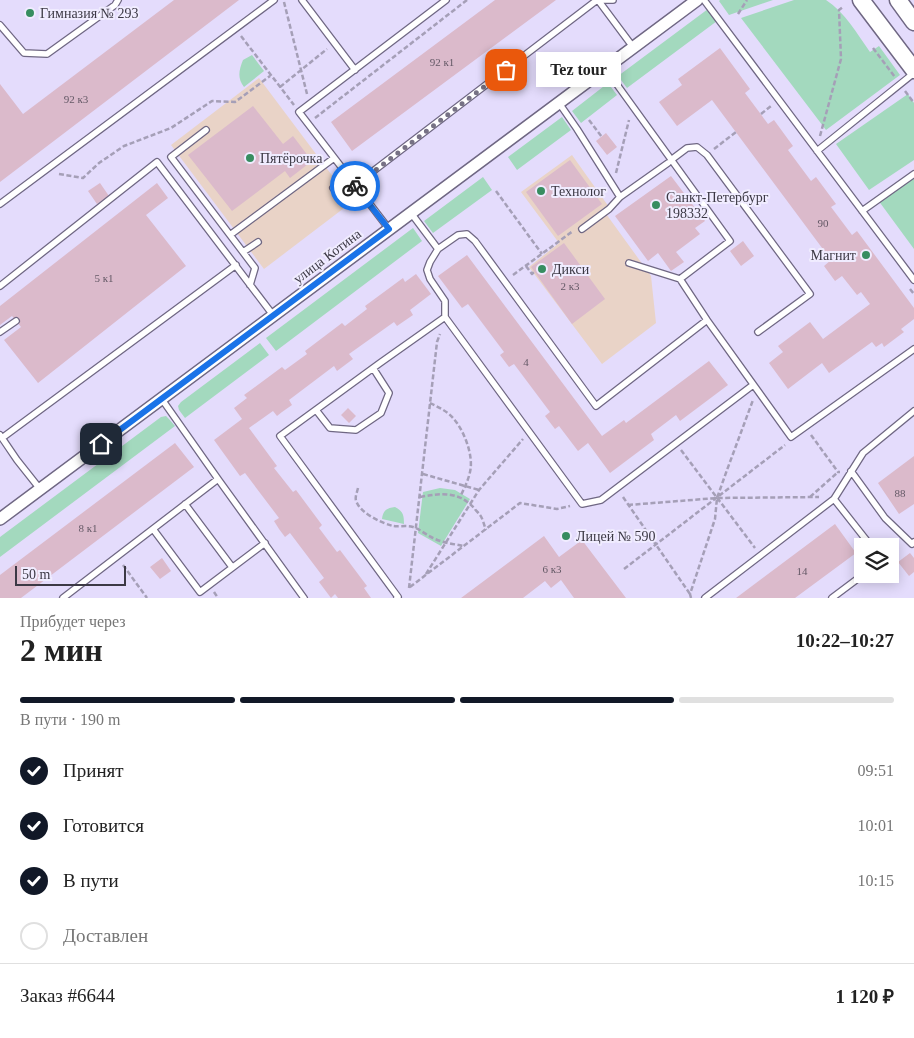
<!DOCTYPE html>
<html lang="ru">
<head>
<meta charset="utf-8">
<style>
	:root { --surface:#fff; --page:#f2f2f2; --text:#222; --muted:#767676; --line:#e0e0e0; --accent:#111827 }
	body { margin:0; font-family:"Times New Roman",serif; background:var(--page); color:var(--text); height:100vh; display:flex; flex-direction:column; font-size:19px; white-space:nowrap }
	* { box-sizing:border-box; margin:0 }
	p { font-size:16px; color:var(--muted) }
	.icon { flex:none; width:28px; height:28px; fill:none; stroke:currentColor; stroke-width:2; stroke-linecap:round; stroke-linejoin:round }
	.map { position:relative; height:598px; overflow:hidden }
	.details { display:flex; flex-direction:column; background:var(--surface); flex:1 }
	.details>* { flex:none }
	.tools { position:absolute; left:854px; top:538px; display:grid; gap:10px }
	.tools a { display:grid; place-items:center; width:45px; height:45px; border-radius:0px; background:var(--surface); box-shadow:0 2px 12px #0003; font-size:25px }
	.scale { position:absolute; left:15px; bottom:12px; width:111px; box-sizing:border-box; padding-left:5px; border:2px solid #3c3945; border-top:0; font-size:14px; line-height:18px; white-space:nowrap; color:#3c3945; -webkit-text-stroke:4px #f0ecff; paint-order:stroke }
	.pin { position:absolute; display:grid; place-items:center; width:42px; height:42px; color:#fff; margin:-21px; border-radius:10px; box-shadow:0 2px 8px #0006 }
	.courier { position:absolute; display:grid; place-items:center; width:50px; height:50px; margin:-25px; border:4px solid #1a73e8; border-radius:50%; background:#fff; color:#222; box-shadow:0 1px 6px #0007 }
	.bubble { position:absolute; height:35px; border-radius:0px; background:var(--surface); box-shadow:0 2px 12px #0003; font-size:16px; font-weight:700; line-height:35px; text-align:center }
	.headline em { font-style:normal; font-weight:700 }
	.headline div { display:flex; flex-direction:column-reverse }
	.headline { display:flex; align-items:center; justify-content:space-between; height:85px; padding:0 20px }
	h1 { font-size:32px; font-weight:700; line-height:38px }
	.bar { display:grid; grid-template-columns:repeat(4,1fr); gap:8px 5px; align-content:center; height:60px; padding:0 20px }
	.bar i { height:6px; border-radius:4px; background:var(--line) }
	.bar .current { background:var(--accent) }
	.bar p { grid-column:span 4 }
	.line { display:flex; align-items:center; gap:12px; padding:0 20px; border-top:1px solid var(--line) }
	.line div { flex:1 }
	ol { padding:0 20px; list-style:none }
	li { display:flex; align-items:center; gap:15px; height:55px }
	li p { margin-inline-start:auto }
	li .icon { padding:5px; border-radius:50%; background:var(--accent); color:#fff; stroke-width:4 }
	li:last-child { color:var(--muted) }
	li i { width:28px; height:28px; border:2px solid var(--line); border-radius:50% }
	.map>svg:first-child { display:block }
</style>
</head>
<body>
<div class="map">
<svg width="914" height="598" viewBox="0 0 914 598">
	<rect width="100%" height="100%" fill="#e4dcfc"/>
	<path fill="#e9d3c7" d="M259,78L352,202L264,269L171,145Z
		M572,155L609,207L604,211L651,276L656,323L602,364L529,267L559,243L521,192Z"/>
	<path fill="#a3d9be" d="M720,0H773L729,15L719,1Z
		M794,0H826C845,12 857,34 870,52L879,46L900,75L826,130L741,18Z
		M708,9L717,21L627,88L618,76Z
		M252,55L264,71L244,87C237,78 239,70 243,60Z
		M608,83L617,95L581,123L572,111Z
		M908,94L914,103V160L869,190L836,144Z
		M562,117L571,130L517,170L508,157Z
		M914,174V249L878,200Z
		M483,177L492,190L433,233L424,221Z
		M413,228L422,241L276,351L266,338Z
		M260,343L269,355L185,418L179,410L178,406L181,402Z
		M166,416L169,419L175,426L0,557V537L161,417Z
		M440,488L455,490L470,499L441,546L418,533L423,492Z
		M395,507C403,511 404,515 404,524L382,519C383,511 386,508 395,507Z"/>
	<path fill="#dbbacb" d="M174,0H239L0,182V84L23,114Z
		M495,0H556L352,151L331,122Z
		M720,48L750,89L745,93L768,124L774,120L793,146L788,150L811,181L816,177L836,204L831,207L852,235L857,231L914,308V319L901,329L904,332L884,347L882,343L876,347L872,342L829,373L822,363L788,389L769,363L783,352L778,346L810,322L823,339L870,304L861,292L857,295L842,276L835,281L824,266L831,260L712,100L677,126L659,102L682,85L678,79Z
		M253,106L283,144L293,136L312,161L290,178L285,171L232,211L188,155Z
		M606,133L617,147L607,155L596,141Z
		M570,160L602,204L558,236L526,192Z
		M671,176L705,221L695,228L700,234L676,252L684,262L671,271L658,253L648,261L615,216Z
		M100,183L109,196L97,204L88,191Z
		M157,183L168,198L146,215L186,266L38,383L4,340L21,327L12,316L0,325V306Z
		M743,241L754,256L741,266L730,251Z
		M564,243L605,299L572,324L531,267Z
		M467,255L602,436L624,420L626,423L709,361L728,385L680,421L676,415L651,434L654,440L610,473L588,443L578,451L559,426L555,429L545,416L550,412L514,364L509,367L500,355L504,352L468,304L462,308L438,276Z
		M416,274L431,294L410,310L413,315L397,326L394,322L349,354L353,359L337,371L334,366L289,400L292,405L282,412L277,416L273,411L249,428L277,466L274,468L293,492L296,490L322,525L319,528L337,552L340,550L367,586L364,588L371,598H338L335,594L331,598L319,582L324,578L290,533L285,537L279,529L274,521L279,518L245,473L240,476L214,440L242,419L234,408L247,398L244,395L282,367L285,370L307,354L305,351L342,323L345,326L367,309L365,306L403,278L405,282Z
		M348,408L356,416L349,423L341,415Z
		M175,443L194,467L21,598H0V575Z
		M914,456V504L899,514L878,483Z
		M835,524L856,553L795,598H736Z
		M544,536L559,557L582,540L626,598H574L561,580L551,588L545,581L523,598H461Z
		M910,553L914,558V572L909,576L898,562Z
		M162,558L171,571L160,579L150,567Z"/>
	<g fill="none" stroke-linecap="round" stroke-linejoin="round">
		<defs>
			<path id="lane" d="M302,0L355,70
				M598,0L633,47
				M603,0H613
				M704,0L914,280
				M0,25L24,53L47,54L115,5L118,0
				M605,68L730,241L680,279
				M559,103L577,129L620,197L668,163
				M206,130L171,157L255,268L250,285
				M817,151L914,73
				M671,160L687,148L697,147L707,155L810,294L758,332
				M355,185L597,0
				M333,188L348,177
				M0,204L274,0
				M862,211L914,174
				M411,213L438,249
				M389,229L299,112L446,0
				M582,229L609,209L620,197
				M230,235L334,158
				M243,252L258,242
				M629,263L680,279L707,320L791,437L914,349
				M0,286L157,162L273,315
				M707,320L596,406L475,241L467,234L458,235L438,249L430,262L427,270L430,279L445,301V317L582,504L601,500L753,385
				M0,332L16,321
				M161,398L218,479
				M316,410L330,428L356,430L381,413L389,393L373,368
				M0,435L17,460L40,489
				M2,438L236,265
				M851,471L885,518L912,544L914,542
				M834,499L871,546
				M185,504L232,567
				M153,529L200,592L265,543
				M63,598L218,479L304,598
				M397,598L398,597L280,436L380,363L445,317
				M705,598L834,499L863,453L914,411
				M832,598L864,574"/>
			<path id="street" d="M0,519L697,0"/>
			<path id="secondary" d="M861,0L914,70
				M898,0L914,22"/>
		</defs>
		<use href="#lane" stroke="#6f6783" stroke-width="8"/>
		<use href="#street" stroke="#6f6783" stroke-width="14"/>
		<use href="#secondary" stroke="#6f6783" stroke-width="19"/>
		<path stroke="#a59fb7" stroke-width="2.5" stroke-dasharray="5 2.5" stroke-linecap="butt" d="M284,2L307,94
			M738,14L747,0
			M241,36L294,105
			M873,48L895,77
			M280,87L327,49
			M905,91L914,103
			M761,114L771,106
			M315,118L467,0
			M589,120L602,137
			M820,136L841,59L839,10L843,7
			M714,149L736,132
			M616,173L629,120
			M59,174L83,178L99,163L124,146L171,128L212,101L235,102L270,76
			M496,191L542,254
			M526,266L532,274L534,272
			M513,275L573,231
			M910,289L914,294
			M430,403C438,407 447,411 453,418C464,430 474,456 470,472C468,481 464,489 460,497
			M811,435L838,472H840
			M681,450L755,548
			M423,474L479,490
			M358,488C357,493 354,498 357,503C362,514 382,523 393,526C399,527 406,525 413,527C420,529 426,535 433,538C443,543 454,544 464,546
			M420,497C442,493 459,491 475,509C475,510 480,514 480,515C483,519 484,525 486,530
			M623,497L690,594
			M810,497L837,473
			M628,505L717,498L819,497
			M123,565L147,598
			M624,569L785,445
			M426,574L479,490L523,439
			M410,587L520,503L557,509L570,506
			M409,588L437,342L440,334
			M214,592L218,598
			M691,598L690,594L715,519L717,498L727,470L753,400"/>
		<use href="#lane" stroke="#fff" stroke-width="5.5"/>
		<use href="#street" stroke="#fff" stroke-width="11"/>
		<use href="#secondary" stroke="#fff" stroke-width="16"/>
	</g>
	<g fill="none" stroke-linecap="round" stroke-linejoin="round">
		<path stroke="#777285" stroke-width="5" stroke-dasharray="0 9" d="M355,186L506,70"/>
		<path stroke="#1a73e8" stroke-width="6" d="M101,444L389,229L355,186"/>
	</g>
	<g fill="#378d60" stroke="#f0ecff" stroke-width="2">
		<circle cx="30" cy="13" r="5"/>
		<circle cx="250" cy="158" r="5"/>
		<circle cx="541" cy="191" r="5"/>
		<circle cx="656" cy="205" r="5"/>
		<circle cx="866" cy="255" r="5"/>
		<circle cx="542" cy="269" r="5"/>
		<circle cx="566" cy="536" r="5"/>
	</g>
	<g text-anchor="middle" stroke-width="4" stroke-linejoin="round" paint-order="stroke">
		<g font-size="11" fill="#645966">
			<text x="442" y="66">92 к1</text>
			<text x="76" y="103">92 к3</text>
			<text x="823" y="227">90</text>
			<text x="104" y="282">5 к1</text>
			<text x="570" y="290">2 к3</text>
			<text x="526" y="366">4</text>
			<text x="900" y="497">88</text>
			<text x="88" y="532">8 к1</text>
			<text x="552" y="573">6 к3</text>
			<text x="802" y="575">14</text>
		</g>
		<g font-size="14" fill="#3c3945" stroke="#f0ecff" text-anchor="start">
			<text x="40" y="18">Гимназия № 293</text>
			<text x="260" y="163">Пятёрочка</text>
			<text x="551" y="196">Технолог</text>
			<text x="666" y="202">Санкт-Петербург<tspan x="666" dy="16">198332</tspan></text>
			<text x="856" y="260" text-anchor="end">Магнит</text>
			<text x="552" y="274">Дикси</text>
			<text x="576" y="541">Лицей № 590</text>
		</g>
		<g font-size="14" fill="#3c3945" stroke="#f0ecff">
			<text transform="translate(327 256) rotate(-37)" y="5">улица Котина</text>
		</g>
	</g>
</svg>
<div class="tools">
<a><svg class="icon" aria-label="layers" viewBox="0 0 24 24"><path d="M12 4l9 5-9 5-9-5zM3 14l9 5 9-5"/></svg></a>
</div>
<div class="scale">50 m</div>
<div class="pin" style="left:506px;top:70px;background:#ea580c"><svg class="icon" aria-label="bag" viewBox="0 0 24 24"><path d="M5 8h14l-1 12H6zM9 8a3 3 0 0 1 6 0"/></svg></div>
<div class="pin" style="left:101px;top:444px;background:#1f2937"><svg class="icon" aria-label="home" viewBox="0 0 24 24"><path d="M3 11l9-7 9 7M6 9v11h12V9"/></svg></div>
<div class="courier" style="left:355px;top:186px"><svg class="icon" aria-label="bike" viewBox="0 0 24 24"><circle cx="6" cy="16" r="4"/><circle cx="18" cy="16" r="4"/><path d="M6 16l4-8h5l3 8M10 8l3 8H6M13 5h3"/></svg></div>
<div class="bubble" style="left:536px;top:52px;width:85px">Tez tour</div>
</div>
<section class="details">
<div class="headline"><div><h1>2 мин</h1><p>Прибудет через</p></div><em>10:22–10:27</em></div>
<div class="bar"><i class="current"></i><i class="current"></i><i class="current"></i><i></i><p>В пути · 190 m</p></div>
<ol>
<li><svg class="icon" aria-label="check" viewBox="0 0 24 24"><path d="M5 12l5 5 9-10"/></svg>Принят<p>09:51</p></li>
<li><svg class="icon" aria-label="check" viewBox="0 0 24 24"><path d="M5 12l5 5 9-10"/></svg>Готовится<p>10:01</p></li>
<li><svg class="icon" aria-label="check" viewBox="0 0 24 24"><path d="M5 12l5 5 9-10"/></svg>В пути<p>10:15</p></li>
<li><i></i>Доставлен</li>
</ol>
<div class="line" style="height:65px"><div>Заказ #6644</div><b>1 120 ₽</b></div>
</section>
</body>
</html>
